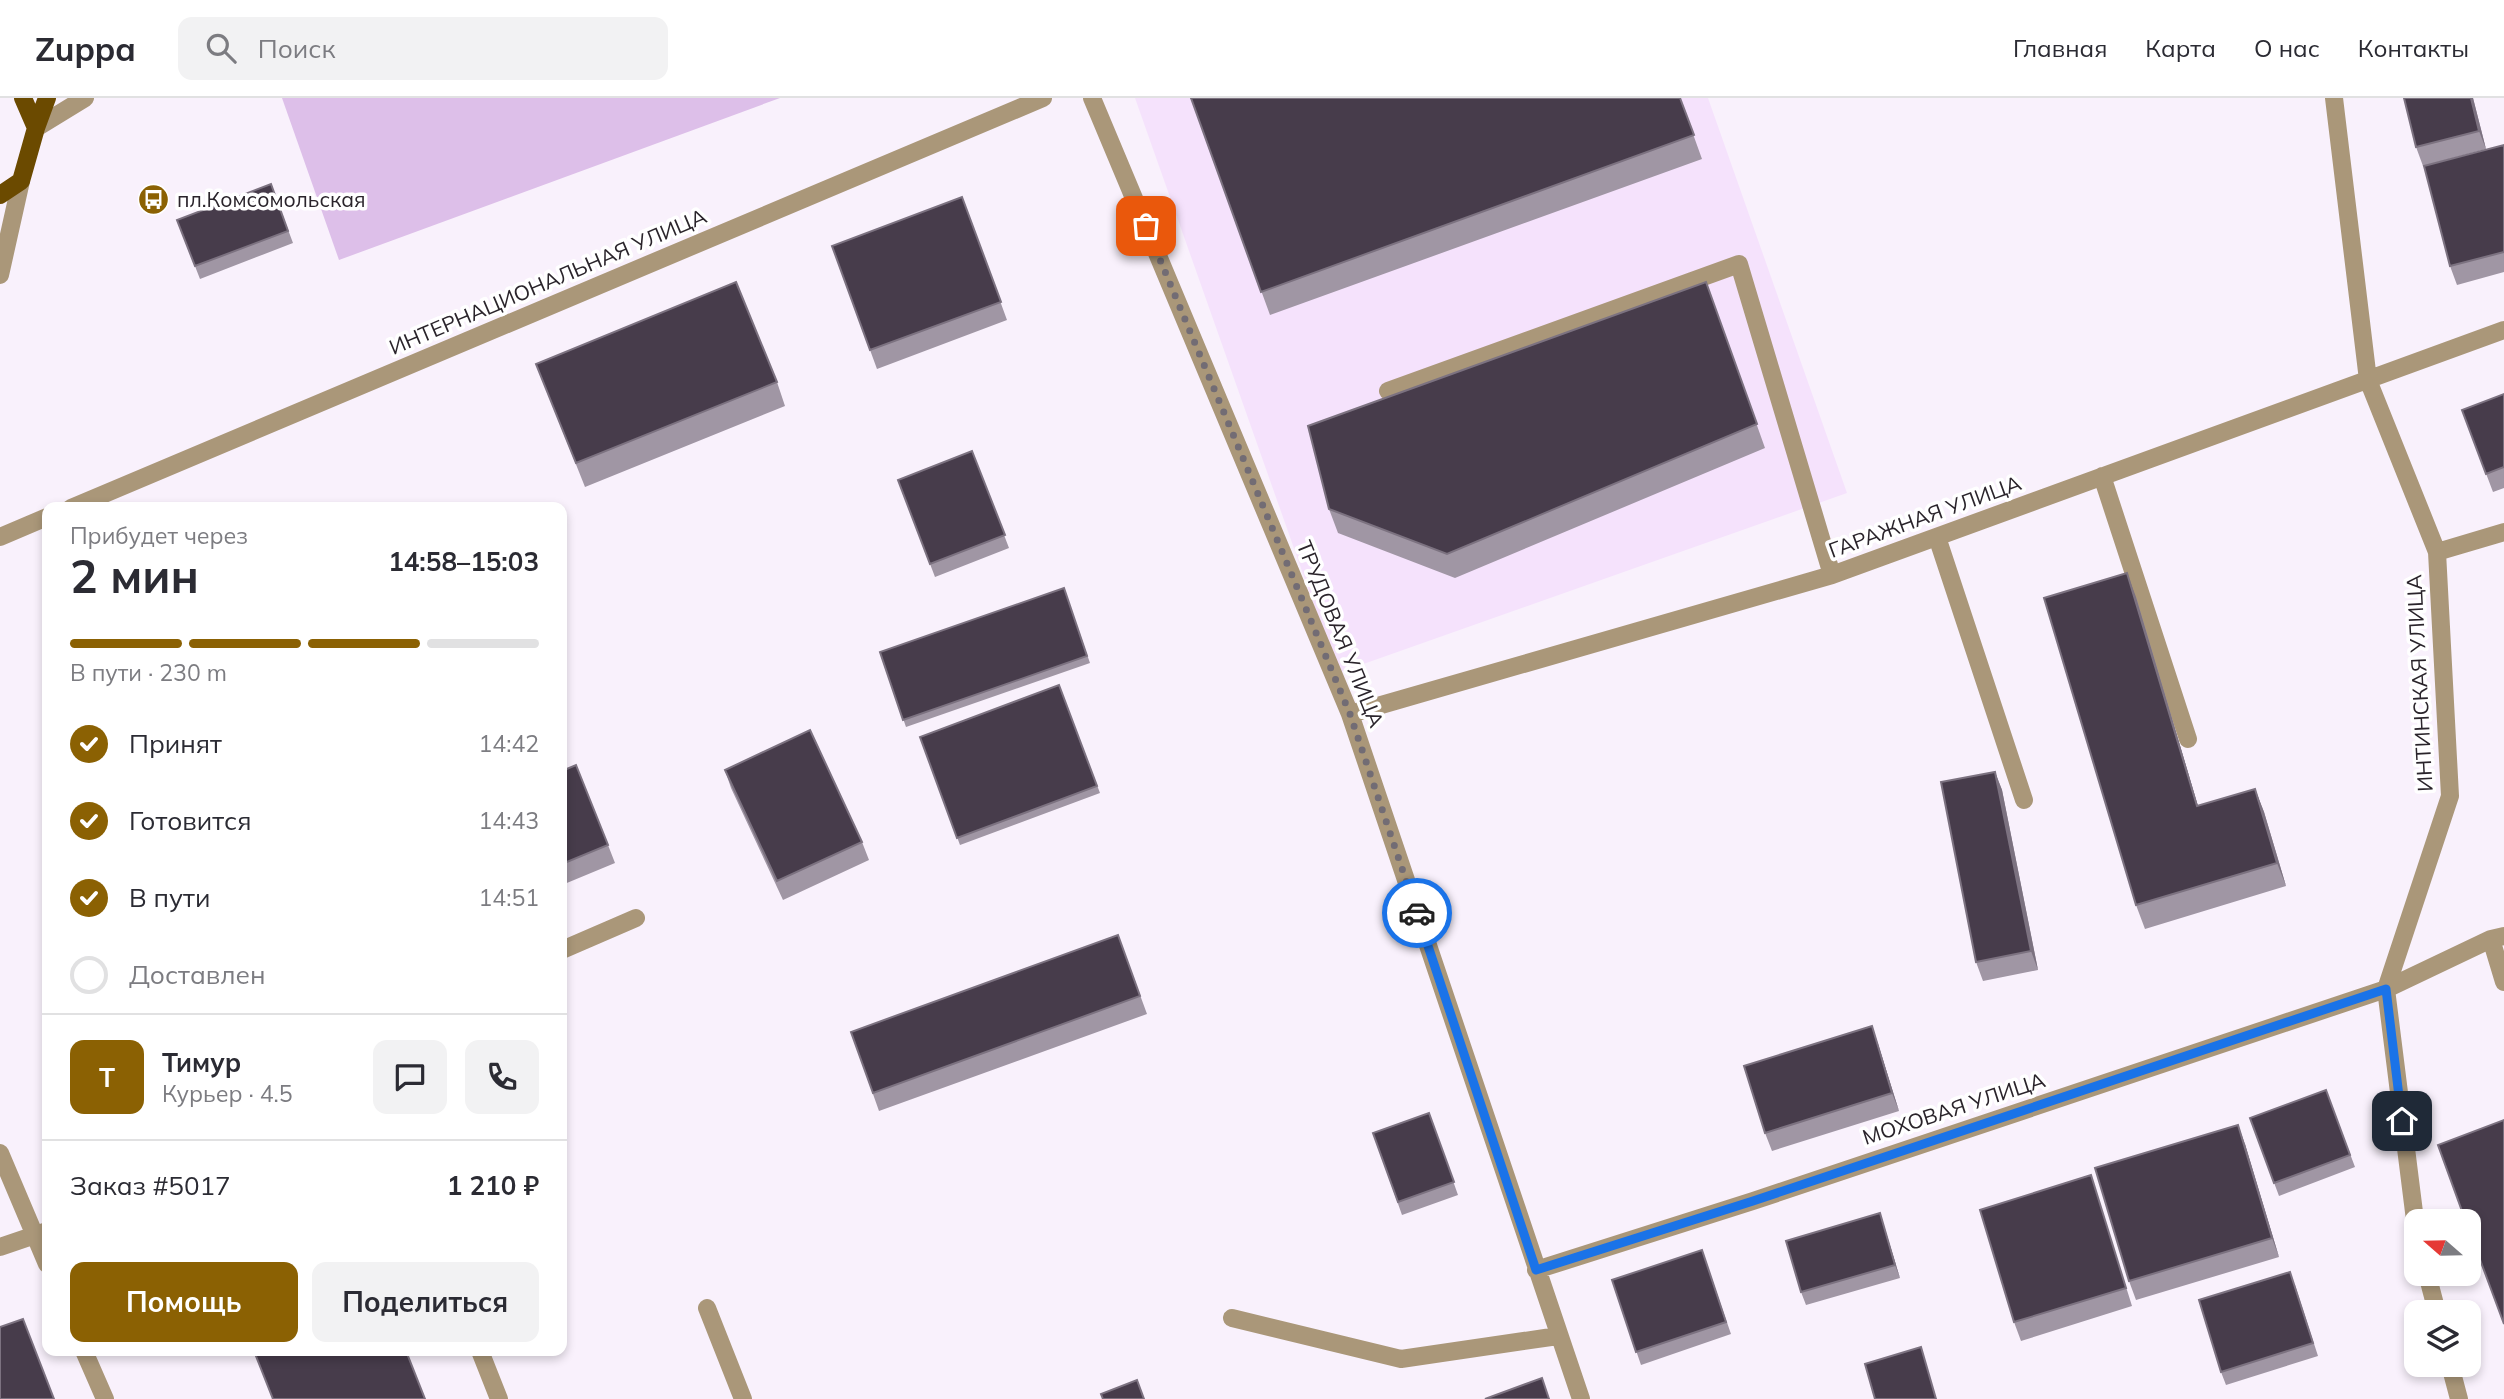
<!DOCTYPE html>
<html lang="ru">
<head>
<meta charset="utf-8">
<style>
	:root { --surface:#fff; --page:#f2f2f3; --text:#2b2b33; --muted:#7c7c81; --line:#e1e1e2; --accent:#8b6103 }
	body { margin:0; font-family:Mulish,sans-serif; background:var(--page); color:var(--text); height:100vh; display:flex; flex-direction:column; font-size:26px; white-space:nowrap }
	* { box-sizing:border-box; margin:0 }
	p { font-size:23px; color:var(--muted) }
	.icon { flex:none; width:38px; height:38px; fill:none; stroke:currentColor; stroke-width:2; stroke-linecap:round; stroke-linejoin:round }
	.map { position:relative; flex:1; overflow:hidden }
	.sheet { position:absolute; left:42px; top:404px; width:525px; height:854px; display:flex; flex-direction:column; background:var(--surface); border-radius:14px; box-shadow:0 4px 10px #0003 }
	.sheet>* { flex:none }
	.needle { width:46px; rotate:290deg }
	.fabs { position:absolute; left:2404px; top:1111px; display:grid; gap:14px }
	.fabs a { display:grid; place-items:center; width:77px; height:77px; border-radius:14px; background:var(--surface); box-shadow:0 4px 10px #0003; font-size:35px }
	.pin { position:absolute; display:grid; place-items:center; width:60px; height:60px; color:#fff; margin:-30px; border-radius:14px; box-shadow:0 4px 10px #0006 }
	.courier { position:absolute; display:grid; place-items:center; width:70px; height:70px; margin:-35px; border:5px solid #1a73e8; border-radius:50%; background:#fff; color:#222; box-shadow:0 2px 9px #0007 }
	.overview em { font-style:normal; font-weight:700 }
	.overview div { display:flex; flex-direction:column-reverse }
	.overview { display:flex; align-items:center; justify-content:space-between; height:119px; padding:0 28px }
	h1 { font-size:46px; font-weight:700; line-height:52px }
	.bar { display:grid; grid-template-columns:repeat(4,1fr); gap:10px 7px; align-content:center; height:84px; padding:0 28px }
	.bar i { height:9px; border-radius:5px; background:var(--line) }
	.bar .on { background:var(--accent) }
	.bar p { grid-column:span 4 }
	.line { display:flex; align-items:center; gap:18px; padding:0 28px; border-top:2px solid var(--line) }
	.line div { flex:1 }
	.round { display:grid; place-items:center; flex:none; width:74px; height:74px; border-radius:14px; background:var(--page) }
	ol { padding:0 28px; list-style:none }
	li { display:flex; align-items:center; gap:21px; height:77px }
	li p { margin-inline-start:auto }
	li .icon { padding:7px; border-radius:50%; background:var(--accent); color:#fff; stroke-width:4 }
	li:last-child { color:var(--muted) }
	li i { width:38px; height:38px; border:4px solid var(--line); border-radius:50% }
	.primary-button { display:flex; gap:14px; margin-top:auto; padding:14px 28px }
	.primary-button a { flex:1; height:80px; border-radius:14px; background:var(--accent); color:#fff; font-size:28px; font-weight:700; line-height:80px; text-align:center }
	.primary-button a+a { background:var(--page); color:var(--text) }
	header { display:flex; align-items:center; gap:42px; box-sizing:border-box; height:98px; padding:0 35px; background:var(--surface); border-bottom:2px solid var(--line) }
	header strong { font-size:33px }
	nav { display:flex; gap:38px; margin-inline-start:auto; font-size:24px }
	.search { width:490px; height:63px; background:var(--page); display:flex; align-items:center; gap:18px; box-sizing:border-box; padding:0 24px; border-radius:14px; color:var(--muted); font-size:26px }
	.map>svg:first-child { display:block }
</style>
</head>
<body>
<header>
<strong>Zuppa</strong>
<div class="search"><svg class="icon" aria-label="search" viewBox="0 0 24 24"><circle cx="10" cy="10" r="6"/><path d="M15 15l6 6"/></svg>Поиск</div>
<nav><a>Главная</a><a>Карта</a><a>О нас</a><a>Контакты</a></nav>
</header>
<div class="map">
<svg width="2504" height="1301" viewBox="0 0 2504 1301">
	<rect width="100%" height="100%" fill="#f9f1fc"/>
	<path fill="#f5e2fc" d="M1135,0H1708L1847,395L1338,575Z"/>
	<path fill="#ddbfe9" d="M282,0H780L339,162Z"/>
	<g fill="none" stroke-linecap="round" stroke-linejoin="round">
		<path stroke="#aa9779" stroke-width="18" d="M1092,0L1350,616L1581,1301
			M2334,0L2368,282L2437,454L2450,698L2386,891L2417,1138
			M36,30L85,0
			M0,177L21,83
			M1388,293L1739,166L1832,477
			M2102,378L2188,641
			M71,410L1043,0
			M0,439L47,419
			M1937,439L2024,702
			M2437,454L2504,434
			M1350,616L1832,477L2504,232
			M2491,841L2504,884
			M562,852L636,820
			M0,1055L47,1166
			M0,1149L47,1133
			M1536,1172L1753,1103L2386,891L2491,841L2504,838
			M2427,1176L2437,1214
			M707,1210L743,1301
			M1232,1220L1401,1261L1558,1238
			M84,1253L105,1301
			M480,1253L499,1301
			M2450,1267L2459,1301"/>
		<path stroke="#6b4a00" stroke-width="18" d="M36,30L47,0
			M0,97L21,83L36,30L23,0"/>
	</g>
	<path fill="#a096a4" d="M1191,0H1680L1702,61L1270,217Z
		M2404,0H2473L2486,51L2423,68L2416,49Z
		M2504,47V174L2457,187L2450,168Z
		M271,86L293,145L200,181L177,122Z
		M962,99L1007,222L877,271L832,148Z
		M1706,184L1765,350L1455,480L1338,435L1329,411Z
		M536,266L777,284L785,308L585,389Z
		M2504,296V390L2493,394L2462,312Z
		M972,353L1009,450L935,479L898,382Z
		M1064,490L1090,565L906,629L880,554Z
		M2136,499L2198,708L2255,691L2264,714L2286,788L2145,831L2136,807Z
		M1059,587L1100,695L960,747L920,639Z
		M725,672L862,744L869,762L783,802L731,690Z
		M562,673L608,747L615,765L562,787Z
		M1995,674L2002,692L2038,872L1983,883L1976,864Z
		M1118,837L1147,916L879,1013L851,934Z
		M1878,946L1899,1013L1772,1053L1765,1035Z
		M2326,992L2355,1069L2279,1098L2250,1020Z
		M1429,1015L1458,1097L1402,1117L1373,1035Z
		M2245,1046L2279,1159L2136,1202L2129,1183Z
		M2091,1077L2132,1208L2021,1243L2014,1224Z
		M1880,1115L1900,1180L1806,1207L1801,1194Z
		M1702,1152L1731,1236L1641,1267L1612,1182Z
		M2295,1187L2318,1258L2226,1287L2221,1274Z"/>
	<path fill="#7c7280" d="M2471,0H2473L2486,51L2479,33Z
		M2127,475L2136,499L2205,732L2197,708Z
		M1995,674L2002,692L2038,872L2031,853Z
		M2255,691L2264,714L2286,788L2277,765Z
		M1872,928L1878,946L1899,1013L1892,995Z
		M2238,1027L2245,1046L2279,1159L2272,1140Z
		M1880,1115L1900,1180L1895,1167Z"/>
	<path fill="#473c4b" stroke="#7c7280" stroke-width="2" d="M1191,0H1680L1694,37L1261,194Z
		M2404,0H2471L2479,33L2416,49Z
		M2504,47V154L2450,168L2424,68Z
		M271,86L288,133L195,168L177,122Z
		M962,99L1001,204L870,252L832,148Z
		M736,184L777,284L576,365L536,266Z
		M1706,184L1757,326L1447,456L1329,411L1308,328Z
		M2504,296V369L2486,376L2462,312Z
		M972,353L1005,437L930,466L898,382Z
		M2127,475L2197,708L2255,691L2277,765L2136,807L2044,500Z
		M1064,490L1087,558L903,622L880,554Z
		M1059,587L1097,688L957,740L920,639Z
		M810,632L862,744L777,783L725,672Z
		M576,667L608,747L562,766V673Z
		M1995,674L2031,853L1976,864L1941,684Z
		M1118,837L1140,898L873,995L851,934Z
		M1872,928L1892,995L1765,1035L1744,968Z
		M2326,992L2350,1057L2274,1085L2250,1020Z
		M1429,1015L1454,1084L1398,1104L1373,1035Z
		M2504,1022V1226L2469,1132V1124H2466L2438,1047Z
		M2238,1027L2272,1140L2129,1183L2095,1070Z
		M2091,1077L2126,1190L2014,1224L1980,1112Z
		M1880,1115L1895,1167L1801,1194L1786,1143Z
		M1702,1152L1726,1224L1636,1254L1612,1182Z
		M2290,1174L2313,1245L2221,1274L2199,1202Z
		M23,1221L54,1301H0V1229Z
		M1921,1249L1936,1301H1875L1865,1266Z
		M254,1253H406L425,1301H273Z
		M1542,1280L1549,1301H1485Z
		M1137,1282L1144,1301H1103L1101,1296Z"/>
	<g fill="none" stroke-linecap="round" stroke-linejoin="round">
		<path stroke="#726c74" stroke-width="7" stroke-dasharray="0 12.6" d="M1146,128L1350,616L1417,815"/>
		<path stroke="#1a73e8" stroke-width="9" d="M1417,815L1536,1172L1753,1103L2386,891L2402,1023"/>
	</g>
	<defs>
		<symbol id="bus-disc" viewBox="-11 -11 22 22"><circle r="9.5" fill="#8b6103" stroke="#fff"/><path d="M-5-6H5V4H4V6H2V4H-2V6H-4V4H-5ZM-3.5-4V0h7V-4ZM-3.5 1.2v1.5H-2V1.2ZM2 1.2v1.5H3.5V1.2Z" fill="#fff"/></symbol>
	</defs>
	<g fill-rule="evenodd">
		<use href="#bus-disc" x="136" y="84" width="35" height="35"/>
	</g>
	<g text-anchor="middle" stroke-width="7" stroke-linejoin="round" paint-order="stroke">
		<g font-size="21" fill="#2a242b" stroke="#fff" text-anchor="start">
			<text x="177" y="109">пл.Комсомольская</text>
		</g>
		<g font-size="21" fill="#2a242b" stroke="#fff">
			<text transform="translate(548 184) rotate(-23)" y="7">ИНТЕРНАЦИОНАЛЬНАЯ УЛИЦА</text>
			<text transform="translate(1925 419) rotate(-20)" y="7">ГАРАЖНАЯ УЛИЦА</text>
			<text transform="translate(1340 536) rotate(68)" y="7">ТРУДОВАЯ УЛИЦА</text>
			<text transform="translate(2420 585) rotate(-93)" y="7">ИНТИНСКАЯ УЛИЦА</text>
			<text transform="translate(1954 1011) rotate(-18)" y="7">МОХОВАЯ УЛИЦА</text>
		</g>
	</g>
</svg>
<div class="fabs">
<a><svg class="needle" viewBox="-14 -14 28 28"><path d="M0-13l5 13h-10z" fill="#e53935"/><path d="M0 13l5-13h-10z" fill="#7c7c81"/></svg></a>
<a><svg class="icon" aria-label="layers" viewBox="0 0 24 24"><path d="M12 4l9 5-9 5-9-5zM3 14l9 5 9-5"/></svg></a>
</div>
<div class="pin" style="left:1146px;top:128px;background:#ea580c"><svg class="icon" aria-label="bag" viewBox="0 0 24 24"><path d="M5 8h14l-1 12H6zM9 8a3 3 0 0 1 6 0"/></svg></div>
<div class="pin" style="left:2402px;top:1023px;background:#1f2937"><svg class="icon" aria-label="home" viewBox="0 0 24 24"><path d="M3 11l9-7 9 7M6 9v11h12V9"/></svg></div>
<div class="courier" style="left:1417px;top:815px"><svg class="icon" aria-label="car" viewBox="0 0 24 24"><path d="M5 17H2v-5l4-1 3-4h7l3 4 3 1v5h-3M9 17h6M6 11h13"/><circle cx="7" cy="17" r="2"/><circle cx="17" cy="17" r="2"/></svg></div>
<section class="sheet">
<div class="overview"><div><h1>2 мин</h1><p>Прибудет через</p></div><em>14:58–15:03</em></div>
<div class="bar"><i class="on"></i><i class="on"></i><i class="on"></i><i></i><p>В пути · 230 m</p></div>
<ol>
<li><svg class="icon" aria-label="check" viewBox="0 0 24 24"><path d="M5 12l5 5 9-10"/></svg>Принят<p>14:42</p></li>
<li><svg class="icon" aria-label="check" viewBox="0 0 24 24"><path d="M5 12l5 5 9-10"/></svg>Готовится<p>14:43</p></li>
<li><svg class="icon" aria-label="check" viewBox="0 0 24 24"><path d="M5 12l5 5 9-10"/></svg>В пути<p>14:51</p></li>
<li><i></i>Доставлен</li>
</ol>
<div class="line" style="height:126px"><b class="round" style="background:var(--accent);color:#fff">Т</b><div><b>Тимур</b><p>Курьер · 4.5</p></div><a class="round"><svg class="icon" aria-label="chat" viewBox="0 0 24 24"><path d="M4 5h16v11H9l-5 4z"/></svg></a><a class="round"><svg class="icon" aria-label="phone" viewBox="0 0 24 24"><path d="M5 4h4l2 5-3 2q2 4 5 5l2-3 5 2v4C11 20 4 13 5 4z"/></svg></a></div>
<div class="line" style="height:91px"><div>Заказ #5017</div><b>1 210 ₽</b></div>
<div class="primary-button"><a>Помощь</a><a>Поделиться</a></div>
</section>
</div>
</body>
</html>
